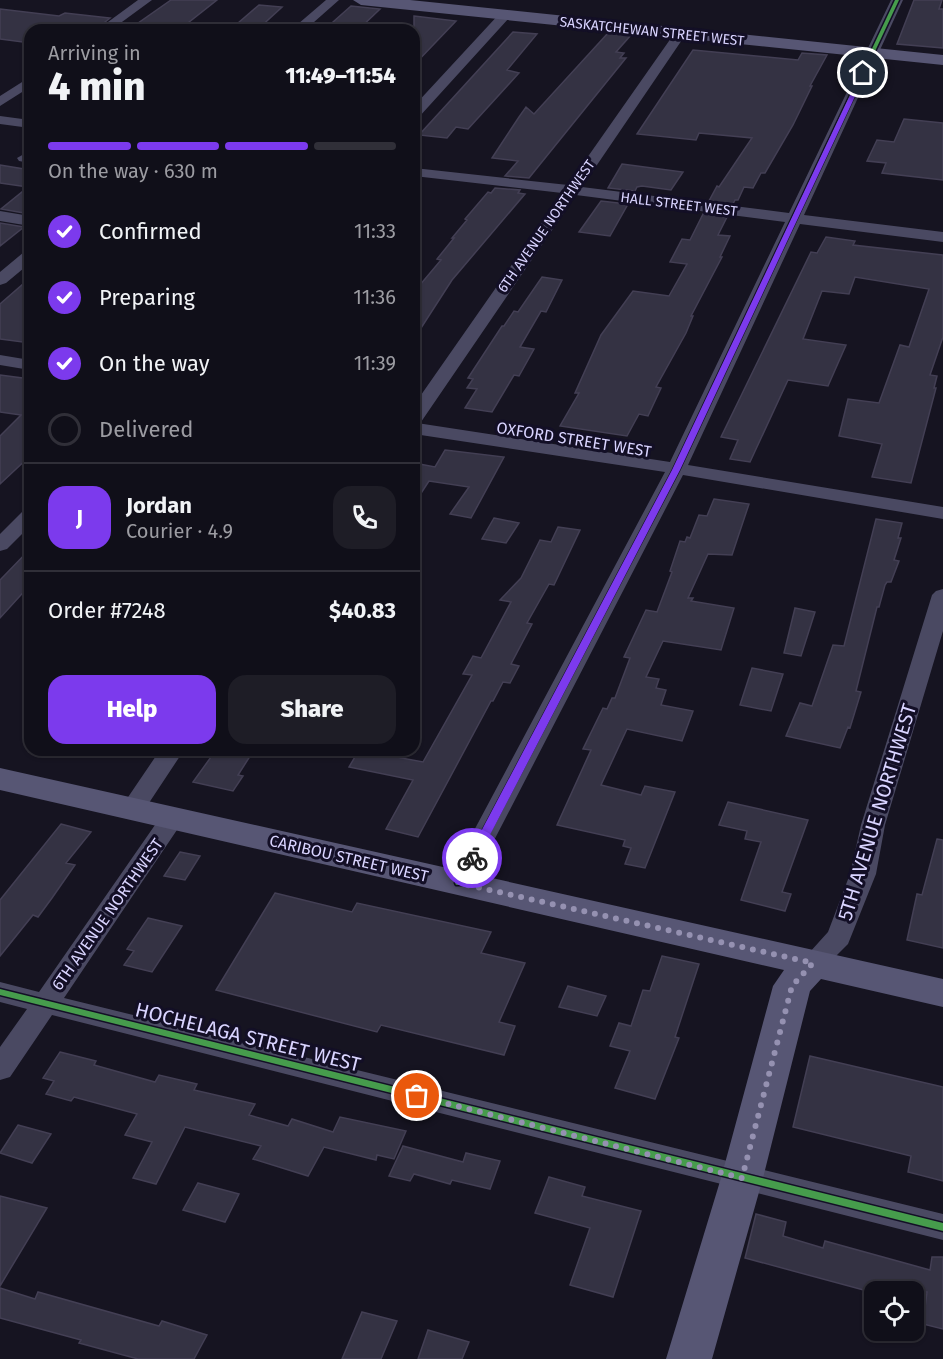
<!DOCTYPE html>
<html lang="en">
<head>
<meta charset="utf-8">
<style>
	:root { --surface:#100f19; --page:#1e1d26; --text:#f1f3f6; --muted:#9c9ca2; --line:#302f38; --accent:#7c3aed }
	body { margin:0; font-family:"Fira Sans",sans-serif; background:var(--page); color:var(--text); height:100vh; display:flex; flex-direction:column; font-size:22px; white-space:nowrap }
	* { box-sizing:border-box; margin:0 }
	p { font-size:20px; color:var(--muted) }
	.icon { flex:none; width:33px; height:33px; fill:none; stroke:currentColor; stroke-width:2; stroke-linecap:round; stroke-linejoin:round }
	.map { position:relative; flex:1; overflow:hidden }
	.side { position:absolute; left:24px; top:24px; width:396px; height:732px; display:flex; flex-direction:column; background:var(--surface); border-radius:18px; box-shadow:0 2px 4px #0004,0 0 0 2px var(--line) }
	.side>* { flex:none }
	.fabs { position:absolute; left:864px; top:1281px; display:grid; gap:12px }
	.fabs a { display:grid; place-items:center; width:60px; height:60px; border-radius:12px; background:var(--surface); box-shadow:0 2px 4px #0004,0 0 0 2px var(--line); font-size:30px }
	.pin { position:absolute; display:grid; place-items:center; width:51px; height:51px; color:#fff; margin:-26px; border:3px solid #fff; border-radius:50%; box-shadow:0 2px 6px #0007 }
	.courier { position:absolute; display:grid; place-items:center; width:60px; height:60px; margin:-30px; border:4px solid #7c3aed; border-radius:50%; background:#fff; color:#222; box-shadow:0 2px 8px #0007 }
	.overview em { font-style:normal; font-weight:800 }
	.overview div { display:flex; flex-direction:column-reverse }
	.overview { display:flex; align-items:center; justify-content:space-between; height:102px; padding:0 24px }
	h1 { font-size:39px; font-weight:800; line-height:45px }
	.bar { display:grid; grid-template-columns:repeat(4,1fr); gap:9px 6px; align-content:center; height:72px; padding:0 24px }
	.bar i { height:8px; border-radius:4px; background:var(--line) }
	.bar .on { background:var(--accent) }
	.bar p { grid-column:span 4 }
	.line { display:flex; align-items:center; gap:15px; padding:0 24px; border-top:2px solid var(--line) }
	.line div { flex:1 }
	.round { display:grid; place-items:center; flex:none; width:63px; height:63px; border-radius:18px; background:var(--page) }
	ol { padding:0 24px; list-style:none }
	li { display:flex; align-items:center; gap:18px; height:66px }
	li p { margin-inline-start:auto }
	li .icon { padding:6px; border-radius:50%; background:var(--accent); color:#fff; stroke-width:4 }
	li:last-child { color:var(--muted) }
	li i { width:33px; height:33px; border:3px solid var(--line); border-radius:50% }
	.primary-button { display:flex; gap:12px; margin-top:auto; padding:12px 24px }
	.primary-button a { flex:1; height:69px; border-radius:18px; background:var(--accent); color:#fff; font-size:24px; font-weight:800; line-height:69px; text-align:center }
	.primary-button a+a { background:var(--page); color:var(--text) }
	.map>svg:first-child { display:block }
</style>
</head>
<body>
<div class="map">
<svg width="943" height="1359" viewBox="0 0 943 1359">
	<rect width="100%" height="100%" fill="#161421"/>
	<path fill="#343243" stroke="#433f54" stroke-width="1.5" d="M171,0H217L179,30L134,26Z
		M914,0H942L939,9H943V48L897,44Z
		M259,5L282,7L257,30H230Z
		M351,6L380,9L358,30H324Z
		M0,9L59,16L65,13L110,18L95,30H30V43L0,39Z
		M414,16L456,21L414,65Z
		M513,32L537,34L507,70L519,73L468,129L456,127L447,138L419,135Z
		M608,33L631,35L616,52L624,53L620,58H626L529,178L505,176L518,161L492,158L519,117L526,107L534,114Z
		M693,50L798,60L802,53L827,55L810,86H812L793,125L765,173H761L753,188L744,187L738,200H735L733,204L709,201L717,186L719,187L752,138L699,133L696,140L637,134Z
		M904,119L943,123V180L882,173L886,163L867,161L877,140L894,142Z
		M622,164L683,172L671,190L642,186L637,187L635,191L608,188Z
		M0,165L30,170V214L1,209L28,187L0,183Z
		M495,188L520,190L518,193L525,194L452,280L414,339V292L441,260L437,259L454,238H452L467,220L465,219L488,192L491,193Z
		M601,201L628,204L610,236L579,232Z
		M703,214L727,217L718,235L730,236L720,257H722L691,316H693L686,333L656,387L661,388L648,416L639,414L627,436L560,426L579,393H575L601,335L633,291L669,296L687,264L670,262L682,239L690,240Z
		M0,223L24,227L0,246Z
		M826,237L855,241L853,245L943,255V337L930,375L937,376L934,388H936L911,483L872,477L882,444L839,436L848,399L879,403L900,345L909,347L929,289L855,277L849,294L822,291L803,339L846,345L828,386L788,380L750,462L730,459L738,440L721,437L811,252L817,253Z
		M542,277L562,280L546,312L541,311L520,347L534,349L519,376L514,375L492,412L465,408L477,389L467,388L473,379L468,378L502,326H504L514,311L518,312Z
		M30,278V343L0,339V304Z
		M0,375L30,379V456L0,484V436L21,415L0,412Z
		M445,450L504,457L471,518L450,514L469,487L429,481L414,504V463L435,467Z
		M714,499L749,504L732,555L708,554L688,598H693L691,601L734,608L721,650L663,641L646,677L659,679L656,688L666,690L661,705L693,711L682,741L627,729L601,785L641,795L645,786L675,792L645,868L625,864L631,848L623,846L625,840L557,825L591,750L583,749L603,708L607,709L612,698H615L630,658L624,657L646,610L657,612L672,572L670,571L680,541L685,542L687,537L690,538L699,515L707,516Z
		M494,518L519,523L506,543L482,539Z
		M876,519L902,523L898,538H901L894,560L899,561L891,582H887L885,585L879,607H877L856,691L861,692L850,728L848,727L840,748L786,736L800,703L812,706L833,645L844,646Z
		M558,527L580,530L554,585L549,584L527,623L532,624L511,664L519,666L510,683L503,682L493,701H491L418,837L386,829L413,780L349,767L359,750L423,762L472,675L463,674L473,656L481,658L511,602L500,600L521,578L540,540L551,542Z
		M30,549V585L0,618V580Z
		M795,608L815,612L801,656L784,653Z
		M752,668L783,674L771,711L740,705Z
		M216,750H254L238,775L243,776L233,791L193,782Z
		M728,802L808,820L782,892L791,894L785,911L741,900L761,842L745,839L747,831L719,825Z
		M61,824L91,832L66,863L75,865L52,898L38,917L33,915L0,956V900Z
		M937,839L943,840V948L907,940L917,894L922,895Z
		M180,852L200,856L185,880L164,876Z
		M275,893L352,912L357,903L491,932L481,953L525,963L499,1022L515,1026L504,1055L381,1025L377,1032L216,990Z
		M148,918L182,926L152,972L124,965L134,951L127,949Z
		M662,956L699,964L675,1037L679,1038L655,1099L615,1088L630,1051L610,1046L619,1023L631,1026L643,990L650,991Z
		M568,986L606,996L597,1016L559,1007Z
		M60,1052L96,1061L94,1065L155,1082L159,1075L197,1084L194,1090L255,1104L249,1115L288,1126L292,1119L333,1132L340,1117L406,1131L394,1159L377,1155L376,1160L324,1147L308,1176L253,1159L261,1146L185,1127L156,1184L133,1178L152,1142L125,1135L137,1114L74,1097L71,1101L46,1094L54,1081L43,1078Z
		M810,1056L943,1087V1181L908,1172L911,1156L793,1127Z
		M18,1125L51,1134L32,1163L0,1153Z
		M403,1146L463,1162L466,1153L500,1161L490,1189L452,1180L450,1184L414,1174L410,1181L389,1176Z
		M549,1177L585,1187L582,1196L641,1211L613,1297L570,1285L590,1228L535,1213Z
		M198,1183L239,1194L225,1222L183,1210Z
		M0,1196L47,1208L0,1286Z
		M756,1214L786,1222L783,1236L823,1248L825,1241L930,1270L932,1257H943V1329L923,1324L927,1292H871L745,1258Z
		M0,1288L35,1299L38,1292L159,1326L162,1321L207,1335L194,1359H138L79,1343L81,1340L0,1318Z
		M362,1312L397,1321L381,1359H342Z
		M428,1330L469,1342L462,1359H418Z"/>
	<g fill="none" stroke-linecap="round" stroke-linejoin="round">
		<path fill="#4a4962" fill-rule="evenodd" d="M138,0H152L111,30H97Z
			M326,0H339L305,30H291Z
			M891,0H903L804,215L943,232V242L800,224L688,465L943,507V519L683,475L472,883L468,889L459,892L450,889L446,883L665,472L414,434V405L562,193L414,176V168L568,185L676,31L680,30L686,34L582,187L789,213ZM576,195L785,222L670,462L417,423L421,422Z
			M505,11L509,12L511,15L509,18L419,117L414,118V106L501,12Z
			M30,77V87L0,106V96Z
			M0,116L30,120V128L0,124Z
			M24,154L30,155V163L19,161L17,158Z
			M0,211L30,216V226L0,221Z
			M30,250V263L6,283L0,285V272L24,252Z
			M0,355L30,360V370L0,365Z
			M30,509V526L7,549L0,551V534L23,511Z
			M943,589V631L885,825L876,874L848,944L822,970L813,973L804,970L800,963L828,932L850,874L861,825L932,595L936,591Z
			M160,750H184L141,815L132,817L123,815L120,809Z
			M173,810L182,812L185,818L64,998L943,1214V1240L52,1015L10,1077L0,1080V1047L27,1009L0,1002V982L39,992L164,812Z"/>
		<path fill="#575674" fill-rule="evenodd" d="M353,0H410L943,55V65L361,5Z
			M0,768L943,979V1007L821,979L810,991L763,1178L712,1359H666L721,1178L773,986L784,970L0,790Z"/>
		<defs>
			<path id="cycleway" d="M895,0H899L679,470L463,883L462,885H456L455,883L673,470Z
				M0,989L943,1223V1231L0,995Z"/>
		</defs>
		<use href="#cycleway" stroke="#130f26" stroke-width="3"/>
		<use href="#cycleway" fill="#469c4c" fill-rule="evenodd"/>
	</g>
	<path fill="#7c3aed" d="M861,72L866,73L680,470L478,858L472,861L468,860L467,858L672,470Z"/>
	<g fill="none" stroke-linecap="round" stroke-linejoin="round">
		<path stroke="#9591b1" stroke-width="6" stroke-dasharray="0 10.8" d="M417,1096L742,1178L792,986L813,963L459,883L472,858"/>
	</g>
	<g text-anchor="middle" stroke-width="6" stroke-linejoin="round" paint-order="stroke">
		<g font-size="14" fill="#d9d4ff" stroke="#130f26">
			<text transform="translate(652 31) rotate(6)" y="5">SASKATCHEWAN STREET WEST</text>
			<text transform="translate(679 204) rotate(7)" y="5">HALL STREET WEST</text>
			<text transform="translate(546 226) rotate(-55)" y="5">6TH AVENUE NORTHWEST</text>
		</g>
		<g font-size="16" fill="#d9d4ff" stroke="#130f26">
			<text transform="translate(574 439) rotate(9)" y="6">OXFORD STREET WEST</text>
			<text transform="translate(349 858) rotate(13)" y="6">CARIBOU STREET WEST</text>
			<text transform="translate(107 914) rotate(-55)" y="6">6TH AVENUE NORTHWEST</text>
		</g>
		<g font-size="20" fill="#d9d4ff" stroke="#130f26">
			<text transform="translate(877 812) rotate(-73)" y="7">5TH AVENUE NORTHWEST</text>
			<text transform="translate(248 1037) rotate(14)" y="7">HOCHELAGA STREET WEST</text>
		</g>
	</g>
</svg>
<div class="fabs">
<a><svg class="icon" aria-label="locate" viewBox="0 0 24 24"><circle cx="12" cy="12" r="6"/><path d="M12 2v4M12 18v4M2 12h4M18 12h4"/></svg></a>
</div>
<div class="pin" style="left:417px;top:1096px;background:#ea580c"><svg class="icon" aria-label="bag" viewBox="0 0 24 24"><path d="M5 8h14l-1 12H6zM9 8a3 3 0 0 1 6 0"/></svg></div>
<div class="pin" style="left:863px;top:73px;background:#1f2937"><svg class="icon" aria-label="home" viewBox="0 0 24 24"><path d="M3 11l9-7 9 7M6 9v11h12V9"/></svg></div>
<div class="courier" style="left:472px;top:858px"><svg class="icon" aria-label="bike" viewBox="0 0 24 24"><circle cx="6" cy="16" r="4"/><circle cx="18" cy="16" r="4"/><path d="M6 16l4-8h5l3 8M10 8l3 8H6M13 5h3"/></svg></div>
<section class="side">
<div class="overview"><div><h1>4 min</h1><p>Arriving in</p></div><em>11:49–11:54</em></div>
<div class="bar"><i class="on"></i><i class="on"></i><i class="on"></i><i></i><p>On the way · 630 m</p></div>
<ol>
<li><svg class="icon" aria-label="check" viewBox="0 0 24 24"><path d="M5 12l5 5 9-10"/></svg>Confirmed<p>11:33</p></li>
<li><svg class="icon" aria-label="check" viewBox="0 0 24 24"><path d="M5 12l5 5 9-10"/></svg>Preparing<p>11:36</p></li>
<li><svg class="icon" aria-label="check" viewBox="0 0 24 24"><path d="M5 12l5 5 9-10"/></svg>On the way<p>11:39</p></li>
<li><i></i>Delivered</li>
</ol>
<div class="line" style="height:108px"><b class="round" style="background:var(--accent);color:#fff">J</b><div><b>Jordan</b><p>Courier · 4.9</p></div><a class="round"><svg class="icon" aria-label="phone" viewBox="0 0 24 24"><path d="M5 4h4l2 5-3 2q2 4 5 5l2-3 5 2v4C11 20 4 13 5 4z"/></svg></a></div>
<div class="line" style="height:78px"><div>Order #7248</div><b>$40.83</b></div>
<div class="primary-button"><a>Help</a><a>Share</a></div>
</section>
</div>
</body>
</html>
